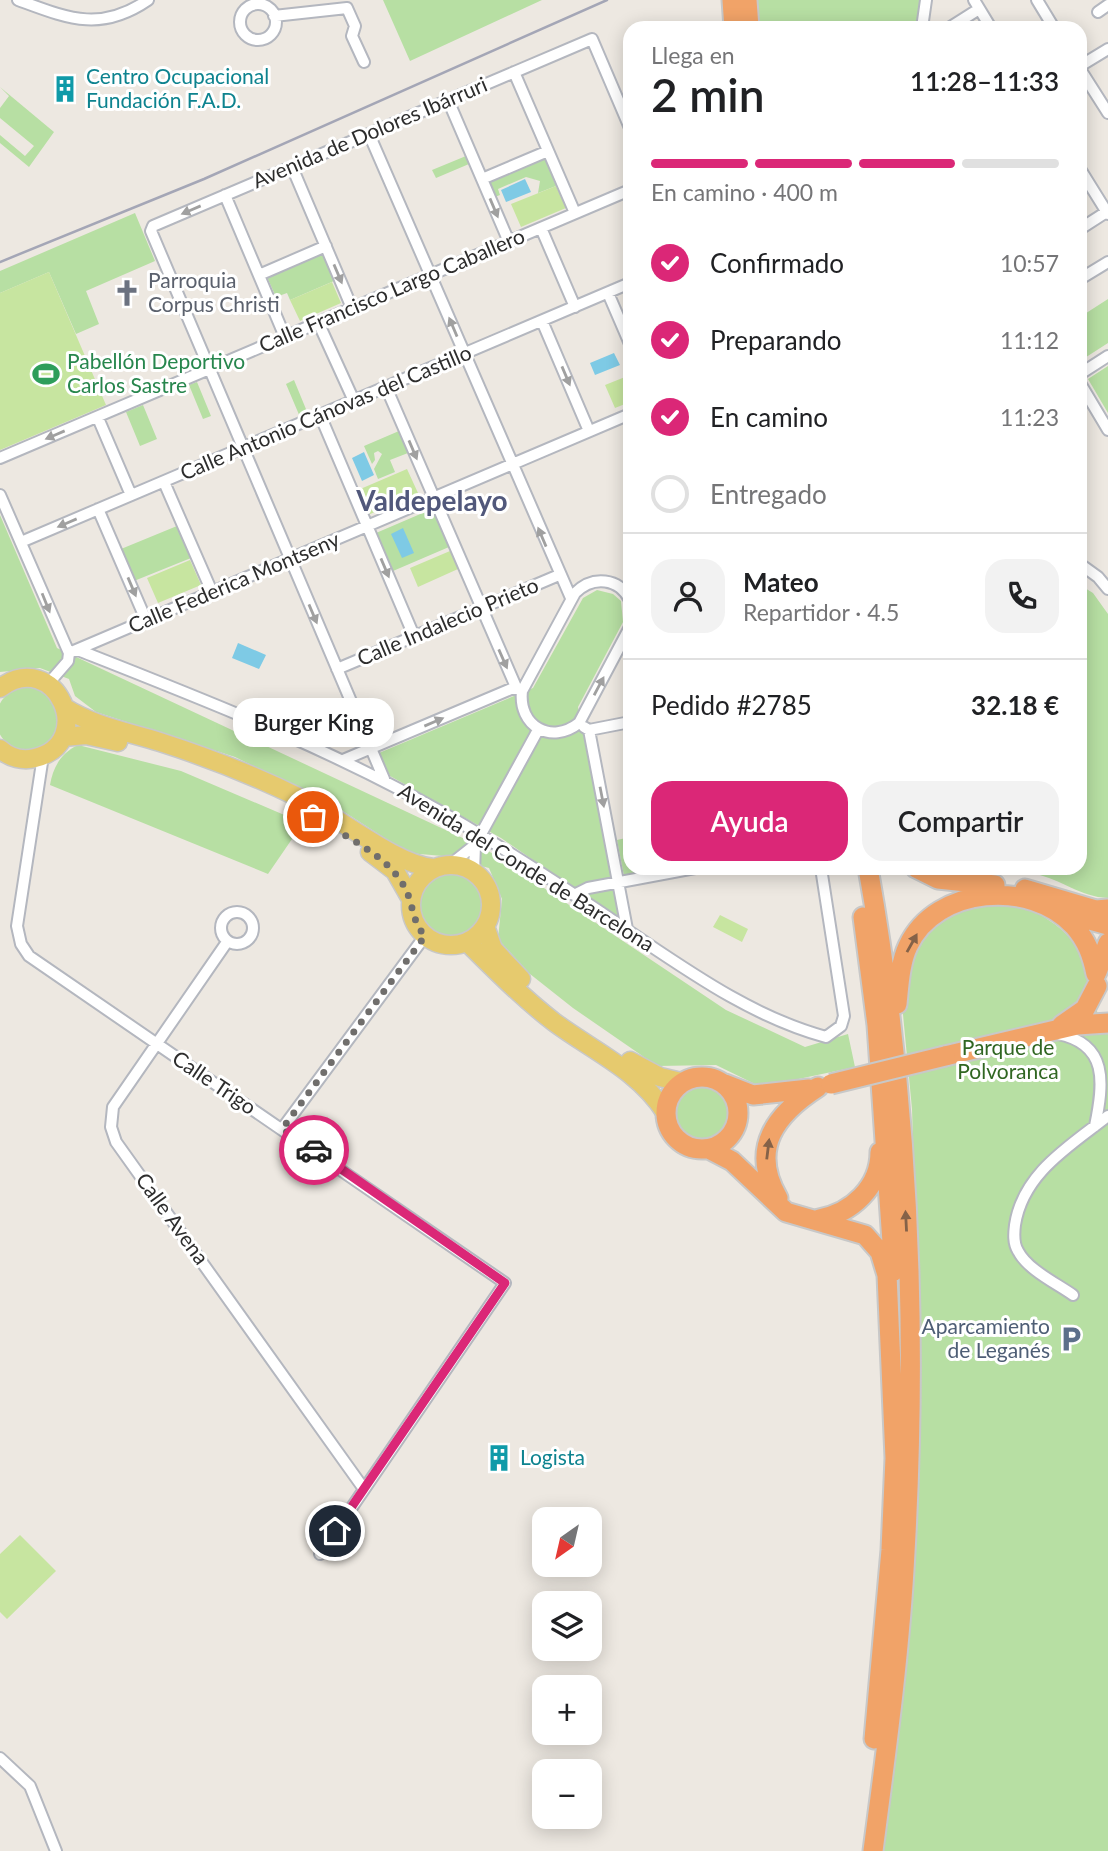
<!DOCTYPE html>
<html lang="es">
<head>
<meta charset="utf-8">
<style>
	:root { --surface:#fff; --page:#f2f2f2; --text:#202124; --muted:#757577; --line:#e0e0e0; --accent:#db2777 }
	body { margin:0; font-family:Lato,sans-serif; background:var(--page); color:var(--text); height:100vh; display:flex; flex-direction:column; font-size:26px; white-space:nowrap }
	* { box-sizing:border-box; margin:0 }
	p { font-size:23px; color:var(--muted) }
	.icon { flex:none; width:38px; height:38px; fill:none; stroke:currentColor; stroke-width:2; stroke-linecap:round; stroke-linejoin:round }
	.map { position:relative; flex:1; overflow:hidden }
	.sheet { position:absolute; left:623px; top:21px; width:464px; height:854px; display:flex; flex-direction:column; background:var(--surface); border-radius:21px; box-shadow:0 4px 18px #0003 }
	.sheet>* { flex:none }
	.needle { width:46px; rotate:214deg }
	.fabs { position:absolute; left:532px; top:1507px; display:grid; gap:14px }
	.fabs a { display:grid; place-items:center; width:70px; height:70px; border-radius:14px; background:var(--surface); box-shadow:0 4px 18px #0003; font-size:35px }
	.pin { position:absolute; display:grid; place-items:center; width:60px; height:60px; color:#fff; margin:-30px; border:4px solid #fff; border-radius:50%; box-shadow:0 2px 7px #0007 }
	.courier { position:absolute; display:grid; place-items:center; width:70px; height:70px; margin:-35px; border:5px solid #db2777; border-radius:50%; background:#fff; color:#222; box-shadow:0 2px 9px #0007 }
	.bubble { position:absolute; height:49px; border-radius:21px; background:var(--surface); box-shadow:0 4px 18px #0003; font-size:23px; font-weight:600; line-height:49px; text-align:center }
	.head em { font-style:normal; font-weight:600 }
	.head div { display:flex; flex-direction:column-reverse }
	.head { display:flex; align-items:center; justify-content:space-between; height:119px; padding:0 28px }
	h1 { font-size:46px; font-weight:600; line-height:52px }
	.bar { display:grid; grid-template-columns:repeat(4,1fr); gap:10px 7px; align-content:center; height:84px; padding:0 28px }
	.bar i { height:9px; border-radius:5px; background:var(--line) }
	.bar .on { background:var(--accent) }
	.bar p { grid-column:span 4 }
	.line { display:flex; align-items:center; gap:18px; padding:0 28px; border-top:2px solid var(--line) }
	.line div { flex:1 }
	.round { display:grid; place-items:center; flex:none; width:74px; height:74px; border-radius:21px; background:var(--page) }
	ol { padding:0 28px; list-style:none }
	li { display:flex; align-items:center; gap:21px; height:77px }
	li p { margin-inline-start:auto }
	li .icon { padding:7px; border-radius:50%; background:var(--accent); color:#fff; stroke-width:4 }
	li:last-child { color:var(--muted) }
	li i { width:38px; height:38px; border:4px solid var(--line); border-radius:50% }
	.primary-button { display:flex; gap:14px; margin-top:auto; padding:14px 28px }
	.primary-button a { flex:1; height:80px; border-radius:21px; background:var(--accent); color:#fff; font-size:28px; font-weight:600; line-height:80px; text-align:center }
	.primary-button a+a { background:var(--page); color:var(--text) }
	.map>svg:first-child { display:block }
</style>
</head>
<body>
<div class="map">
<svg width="1108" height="1851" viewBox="0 0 1108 1851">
	<rect width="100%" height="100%" fill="#ede8e1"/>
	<path fill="#b7dfa3" d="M383,0H542L410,61Z
		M749,0H923L920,28H753Z
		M0,87L54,132L29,167L0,143V135L25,156L34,146L0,118V108L9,96Z
		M466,156L469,164L436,178L432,170Z
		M545,158L556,186L538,193L540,181L526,177L498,189L500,195L495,197L489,182Z
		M135,213L155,261L86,291L99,324L76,334L49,272L0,293V271Z
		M323,253L334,281L290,300L287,293L276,297L267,277Z
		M1108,299V343L1080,361V317Z
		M1108,366V413L1088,379Z
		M294,380L308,414L300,417L286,384Z
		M197,382L211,416L203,419L189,385Z
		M143,405L157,439L140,446L126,412Z
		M399,431L408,453L390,460L395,472L378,479L374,469L382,454L378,451L374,453L375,460L372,464L364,446Z
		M432,509L449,547L393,571L376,533Z
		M0,515L57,648L484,848L726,1010L805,1047L848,1034L855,1067L761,1087L716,1065L657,1066L573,1008L530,974L498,939L502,899L489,868L443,856L408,853L335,806L235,757L96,712L75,696L69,679L40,668L0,672Z
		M177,526L191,558L134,581L121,549Z
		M1080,585L1093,593L1108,614V898C1080,897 1061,879 1035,874C1005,868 977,873 947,868H1080Z
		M597,590L613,594L621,601L623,622L578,707L619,919L501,838L390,776L379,753L533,688L583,598Z
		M-4 719a32 32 0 1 1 64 0a32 32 0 1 1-64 0Z
		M78,745L181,771L303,823L268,874L50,785C53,767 61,753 78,745Z
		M630,837V868L652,870L624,876L617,840Z
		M416 906a33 33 0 1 1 66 0a33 33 0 1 1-66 0Z
		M1015,902C1048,917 1078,934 1088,972C1095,1001 1089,1002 1108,1029V1851H882L894,1749L920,1369L912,1109L902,1004L910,957L937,920L978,904Z
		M672 1113a30 30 0 1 1 60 0a30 30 0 1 1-60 0Z"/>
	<path fill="#c7e5a0" d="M556,186L566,208L521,227L511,204Z
		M49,272L106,405L0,450V293Z
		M332,282L341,303L300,321L290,300Z
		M630,375V402L615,408L605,385Z
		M407,469L418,493L368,515L358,490Z
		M450,551L458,569L418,587L410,568Z
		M190,560L201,585L158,603L147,578Z
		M720,915L748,929L742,942L713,927Z
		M20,1535L56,1571L7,1619L0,1612V1554Z"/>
	<path fill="#7ecae5" d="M525,179L531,192L506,202L501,190Z
		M614,353L620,365L595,375L590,363Z
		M364,452L374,475L362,481L352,458Z
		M403,528L414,553L402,558L391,534Z
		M238,643L266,655L259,669L232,658Z"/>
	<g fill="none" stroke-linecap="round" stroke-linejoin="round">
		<defs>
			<path id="street" d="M18,0C67,18 100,33 148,0
				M974,0L991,28
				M1037,0L1054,28
				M240 22a18 18 0 1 1 36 0a18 18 0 1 1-36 0Z
				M1098,12L1108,5
				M274,16L347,8L355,26L352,36L364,62
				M922,28L926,0
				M949,28L979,9
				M1080,66L1108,49
				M1080,69L1108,113
				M514,72L575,213
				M448,100L509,242
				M369,134L571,598
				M292,167L352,308
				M1080,169L1108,214
				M482,179L548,151
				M225,195L285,337
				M541,228L575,307
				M1080,229L1108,211
				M259,275L326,246
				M1080,279L1108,262
				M608,293L630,344
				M542,321L589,431
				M318,322L354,401
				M1080,374L1108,356
				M1080,383L1108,430
				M386,387L516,687
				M320,415L414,636
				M98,418L131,495
				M0,458L630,190
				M164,482L212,592
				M0,495L69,653
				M98,509L146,620
				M21,542L630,283
				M1080,564L1098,577L1108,589
				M630,600C619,578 593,575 575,593L522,691C518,726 551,745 579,723L630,627
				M78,650C210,702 342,753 464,825C521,859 576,895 630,932C691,973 753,1017 826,1037L841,1026L844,1016L821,868
				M69,653L630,414
				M337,669L559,575
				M48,684L68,661L69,653
				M584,727L589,730L630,722
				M589,730L627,929
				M43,756L17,926L21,944L29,956L505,1283L320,1554
				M343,760L511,689H520
				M384,779L151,231L153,226L592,39L630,128
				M451,864L475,845L538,730
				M474,872L475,845
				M574,895L588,888L695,868
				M221 928a16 16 0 1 1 32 0a16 16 0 1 1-32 0Z
				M227,942L113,1107L111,1127L116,1142L364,1489
				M1058,1034C1108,1044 1104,1082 1095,1126
				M282,1129L425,936
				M1073,1295C1056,1283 1028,1270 1018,1251C1013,1243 1014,1233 1015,1225C1023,1173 1070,1146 1108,1116
				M0,1758L30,1786L56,1851"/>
			<path id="primary" d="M0,688C56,647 98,743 35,758C23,761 10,758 0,749
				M65,708C94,726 128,732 160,742C207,757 253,775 298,797C338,816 394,864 433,868
				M63,737L86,735L118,742
				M370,852L395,871L411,899
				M411 905a40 40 0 1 1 80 0a40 40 0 1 1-80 0Z
				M485,926L493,949L521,979
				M467,942C495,970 523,998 554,1022C593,1051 638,1070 665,1112
				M630,1061L660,1077L681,1082"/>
			<path id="highway" d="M732,0L734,28
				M747,0L749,28
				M868,868C908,1093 918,1324 905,1552C900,1652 886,1752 873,1851
				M916,868L938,879L995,885
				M1025,889L1096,910L1108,909
				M1076,916L1108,925
				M863,917L877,1025L894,1271
				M1097,972L1108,943
				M897,1004C899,985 900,963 908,946C936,886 1031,879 1074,926C1087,941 1092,955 1096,974
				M1062,1025L1085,1009L1097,986
				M945,1056L1077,1025L1108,1023
				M666 1113a36 36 0 1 1 72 0a36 36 0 1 1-72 0Z
				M725,1084L753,1095L809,1089
				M709,1149L732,1161L786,1212L865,1235L880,1252L887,1275L895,1458L891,1550L874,1739
				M778,1198C749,1148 776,1114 818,1087
				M819,1219C852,1213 880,1187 880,1152"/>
		</defs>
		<use href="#street" stroke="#b4b7bf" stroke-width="14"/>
		<use href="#primary" stroke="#c8c8c8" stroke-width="21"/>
		<use href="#highway" stroke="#c8c8c8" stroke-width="23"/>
		<use href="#street" stroke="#fff" stroke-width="10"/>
		<use href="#primary" stroke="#e6ca6e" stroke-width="18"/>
		<use href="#highway" stroke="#f1a368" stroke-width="19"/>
		<path stroke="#a4a6b6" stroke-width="2.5" d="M0,262L204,179L607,0"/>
		<defs>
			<path id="highway-bridge" d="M831,1084L945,1056"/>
		</defs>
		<use href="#highway-bridge" stroke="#c8c8c8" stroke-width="23" stroke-linecap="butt"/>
		<use href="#highway-bridge" stroke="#f1a368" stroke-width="19"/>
	</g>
	<defs><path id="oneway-solid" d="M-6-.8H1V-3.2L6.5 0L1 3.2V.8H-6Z" transform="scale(1.75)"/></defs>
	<g fill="#a0a0a0">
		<use href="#oneway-solid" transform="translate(494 208) rotate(67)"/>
		<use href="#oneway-solid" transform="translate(191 210) rotate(157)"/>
		<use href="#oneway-solid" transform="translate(338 274) rotate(67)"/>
		<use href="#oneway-solid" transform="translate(453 327) rotate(-113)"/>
		<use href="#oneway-solid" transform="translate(566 376) rotate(67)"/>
		<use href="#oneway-solid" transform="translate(55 435) rotate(157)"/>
		<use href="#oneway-solid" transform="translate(413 450) rotate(67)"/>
		<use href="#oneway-solid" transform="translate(67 523) rotate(157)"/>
		<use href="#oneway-solid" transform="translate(542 537) rotate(-113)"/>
		<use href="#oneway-solid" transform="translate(385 568) rotate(67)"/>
		<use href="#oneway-solid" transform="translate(132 587) rotate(67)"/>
		<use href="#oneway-solid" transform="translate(46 603) rotate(68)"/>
		<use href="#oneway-solid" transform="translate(313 614) rotate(67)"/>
		<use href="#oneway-solid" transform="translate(503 659) rotate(66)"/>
		<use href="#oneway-solid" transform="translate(599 686) rotate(-62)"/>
		<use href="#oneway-solid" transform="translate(434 722) rotate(-23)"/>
		<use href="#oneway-solid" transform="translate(602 797) rotate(79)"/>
	</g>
	<g fill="#856248">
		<use href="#oneway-solid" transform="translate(912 943) rotate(-61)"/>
		<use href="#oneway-solid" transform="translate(768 1149) rotate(-83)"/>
		<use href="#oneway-solid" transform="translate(906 1221) rotate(-93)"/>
	</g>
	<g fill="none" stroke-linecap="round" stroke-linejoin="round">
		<path stroke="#706e6c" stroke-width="7" stroke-dasharray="0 12.6" d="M313,817C344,836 386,854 404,886C414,904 411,920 425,936L282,1129L314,1150"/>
		<path stroke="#db2777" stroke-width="9" d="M314,1150L505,1283L335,1531"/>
	</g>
	<defs>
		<symbol id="building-bare" viewBox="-9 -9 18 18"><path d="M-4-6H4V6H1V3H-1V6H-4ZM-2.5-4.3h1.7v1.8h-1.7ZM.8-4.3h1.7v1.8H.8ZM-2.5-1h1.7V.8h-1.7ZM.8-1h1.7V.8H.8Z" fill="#0f9aa8" stroke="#fff" stroke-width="2.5" paint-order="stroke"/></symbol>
		<symbol id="church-bare" viewBox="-9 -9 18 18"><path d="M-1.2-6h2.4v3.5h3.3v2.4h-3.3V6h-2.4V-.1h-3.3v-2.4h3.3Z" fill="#6b7280" stroke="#fff" stroke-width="2.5" paint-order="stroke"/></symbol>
		<symbol id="stadium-bare" viewBox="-9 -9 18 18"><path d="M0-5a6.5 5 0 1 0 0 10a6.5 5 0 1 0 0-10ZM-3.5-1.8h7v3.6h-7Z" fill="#2e9e5b" stroke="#fff" stroke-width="2.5" paint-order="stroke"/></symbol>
		<symbol id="parking-bare" viewBox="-9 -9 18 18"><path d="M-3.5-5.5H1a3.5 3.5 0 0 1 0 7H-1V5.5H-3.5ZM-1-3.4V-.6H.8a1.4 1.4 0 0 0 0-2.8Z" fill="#5c6f8a" stroke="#fff" stroke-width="2.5" paint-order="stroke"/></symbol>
	</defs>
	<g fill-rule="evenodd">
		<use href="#building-bare" x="46" y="70" width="38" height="38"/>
		<use href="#church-bare" x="108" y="274" width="38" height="38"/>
		<use href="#stadium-bare" x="27" y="355" width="38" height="38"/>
		<use href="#parking-bare" x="1052" y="1320" width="38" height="38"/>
		<use href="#building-bare" x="480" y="1439" width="38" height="38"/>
	</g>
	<g text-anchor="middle" stroke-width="6" stroke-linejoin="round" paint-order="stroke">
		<g font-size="21" fill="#0d838f" stroke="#fff" text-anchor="start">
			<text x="86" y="84">Centro Ocupacional<tspan x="86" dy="24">Fundación F.A.D.</tspan></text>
			<text x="520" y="1465">Logista</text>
		</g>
		<g font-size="21" fill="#2d2d2d" stroke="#fff">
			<text transform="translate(370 133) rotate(-23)" y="7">Avenida de Dolores Ibárruri</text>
			<text transform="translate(392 291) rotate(-23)" y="7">Calle Francisco Largo Caballero</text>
			<text transform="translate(326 413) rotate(-23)" y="7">Calle Antonio Cánovas del Castillo</text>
			<text transform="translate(234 583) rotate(-23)" y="7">Calle Federica Montseny</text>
			<text transform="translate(448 622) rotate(-23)" y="7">Calle Indalecio Prieto</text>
			<text transform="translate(526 868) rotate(32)" y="7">Avenida del Conde de Barcelona</text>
			<text transform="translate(214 1083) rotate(34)" y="7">Calle Trigo</text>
			<text transform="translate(172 1219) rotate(54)" y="7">Calle Avena</text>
		</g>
		<g font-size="21" fill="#5b616d" stroke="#fff" text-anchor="start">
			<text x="148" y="288">Parroquia<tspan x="148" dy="24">Corpus Christi</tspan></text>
		</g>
		<g font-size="21" fill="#27864d" stroke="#fff" text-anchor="start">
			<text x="67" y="369">Pabellón Deportivo<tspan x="67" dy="24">Carlos Sastre</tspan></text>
		</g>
		<g font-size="21" fill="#306622" stroke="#fff">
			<text x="1008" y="1055">Parque de<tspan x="1008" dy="24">Polvoranca</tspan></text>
		</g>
		<g font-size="21" fill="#4e5e75" stroke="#fff" text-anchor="end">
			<text x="1050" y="1334">Aparcamiento<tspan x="1050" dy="24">de Leganés</tspan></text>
		</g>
		<g font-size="28" font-weight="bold" fill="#51587b" stroke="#fff">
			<text x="432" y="511">Valdepelayo</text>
		</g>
	</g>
</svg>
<div class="fabs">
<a><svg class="needle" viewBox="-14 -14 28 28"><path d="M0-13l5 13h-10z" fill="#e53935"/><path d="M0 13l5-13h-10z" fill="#757577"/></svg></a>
<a><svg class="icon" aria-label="layers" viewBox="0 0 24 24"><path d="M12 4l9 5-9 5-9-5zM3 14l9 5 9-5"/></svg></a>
<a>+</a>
<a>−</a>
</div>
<div class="pin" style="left:313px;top:817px;background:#ea580c"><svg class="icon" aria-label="bag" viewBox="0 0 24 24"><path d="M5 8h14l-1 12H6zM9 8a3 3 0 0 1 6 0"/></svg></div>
<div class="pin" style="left:335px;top:1531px;background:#1f2937"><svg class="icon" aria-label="home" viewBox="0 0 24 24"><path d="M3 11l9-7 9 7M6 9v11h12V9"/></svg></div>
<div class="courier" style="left:314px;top:1150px"><svg class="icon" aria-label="car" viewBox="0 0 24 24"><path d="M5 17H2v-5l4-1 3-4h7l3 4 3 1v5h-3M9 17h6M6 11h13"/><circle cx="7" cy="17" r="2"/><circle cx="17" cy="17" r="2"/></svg></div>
<div class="bubble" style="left:233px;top:698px;width:161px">Burger King</div>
<section class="sheet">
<div class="head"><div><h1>2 min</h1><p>Llega en</p></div><em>11:28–11:33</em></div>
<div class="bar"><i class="on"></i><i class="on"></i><i class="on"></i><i></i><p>En camino · 400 m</p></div>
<ol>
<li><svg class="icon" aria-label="check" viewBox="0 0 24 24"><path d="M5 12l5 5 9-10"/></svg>Confirmado<p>10:57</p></li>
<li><svg class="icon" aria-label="check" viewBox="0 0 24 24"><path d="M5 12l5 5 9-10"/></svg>Preparando<p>11:12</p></li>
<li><svg class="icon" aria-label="check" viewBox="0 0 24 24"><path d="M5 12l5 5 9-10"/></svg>En camino<p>11:23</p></li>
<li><i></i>Entregado</li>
</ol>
<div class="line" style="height:126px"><a class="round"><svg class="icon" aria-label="person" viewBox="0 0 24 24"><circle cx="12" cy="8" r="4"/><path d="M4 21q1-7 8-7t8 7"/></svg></a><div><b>Mateo</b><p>Repartidor · 4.5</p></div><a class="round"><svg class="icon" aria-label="phone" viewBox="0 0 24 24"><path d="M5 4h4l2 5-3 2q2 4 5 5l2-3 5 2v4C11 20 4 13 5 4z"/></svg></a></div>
<div class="line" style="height:91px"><div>Pedido #2785</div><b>32.18 €</b></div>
<div class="primary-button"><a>Ayuda</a><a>Compartir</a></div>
</section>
</div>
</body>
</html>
